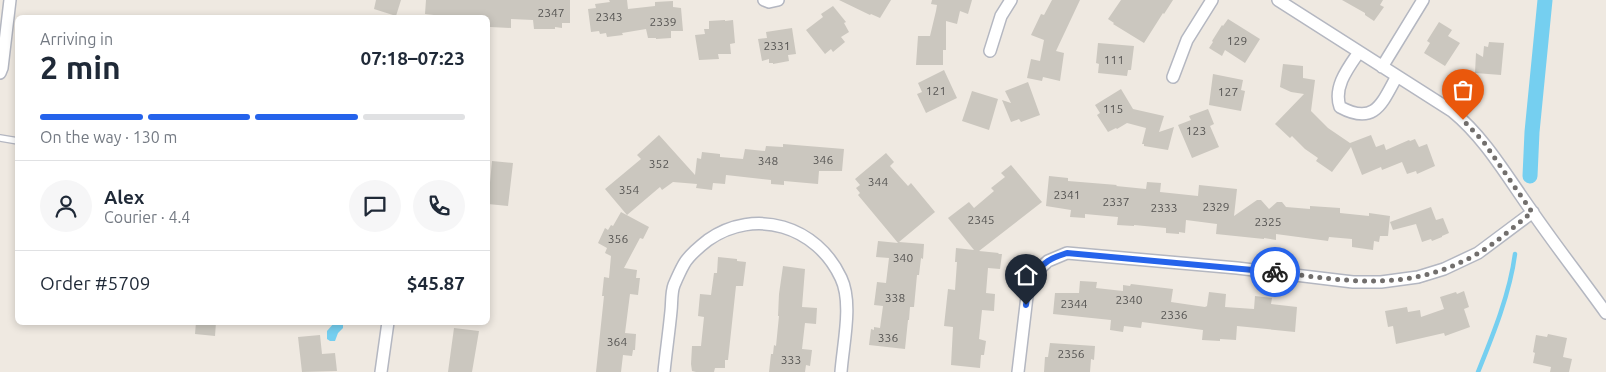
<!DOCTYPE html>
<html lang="en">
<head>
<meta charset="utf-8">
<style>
	:root { --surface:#fff; --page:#f6f6f7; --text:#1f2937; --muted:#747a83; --line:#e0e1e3; --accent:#2563eb }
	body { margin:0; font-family:Ubuntu,sans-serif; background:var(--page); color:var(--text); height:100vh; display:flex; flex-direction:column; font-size:19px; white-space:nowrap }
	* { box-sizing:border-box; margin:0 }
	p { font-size:16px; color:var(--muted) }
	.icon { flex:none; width:28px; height:28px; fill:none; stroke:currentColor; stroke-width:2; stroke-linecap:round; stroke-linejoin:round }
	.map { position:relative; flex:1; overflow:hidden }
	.details { position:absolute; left:15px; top:15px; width:475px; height:310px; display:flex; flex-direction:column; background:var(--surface); border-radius:8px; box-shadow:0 2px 8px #0003 }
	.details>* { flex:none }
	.pin { position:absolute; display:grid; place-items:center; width:42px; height:42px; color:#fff; margin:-51px -21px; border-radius:50% 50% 50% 0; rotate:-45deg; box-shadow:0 0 5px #0007 }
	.pin .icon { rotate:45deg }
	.courier { position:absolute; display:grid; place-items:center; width:50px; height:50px; margin:-25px; border:4px solid #2563eb; border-radius:50%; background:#fff; color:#222; box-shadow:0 1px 6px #0007 }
	.overview em { font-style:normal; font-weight:600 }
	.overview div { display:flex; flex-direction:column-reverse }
	.overview { display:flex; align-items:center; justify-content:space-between; height:85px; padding:0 25px }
	h1 { font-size:32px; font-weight:600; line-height:38px }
	.bar { display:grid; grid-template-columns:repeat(4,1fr); gap:8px 5px; align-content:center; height:60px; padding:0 25px }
	.bar i { height:6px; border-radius:4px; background:var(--line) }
	.bar .on { background:var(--accent) }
	.bar p { grid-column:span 4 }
	.line { display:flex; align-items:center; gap:12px; padding:0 25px; border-top:1px solid var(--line) }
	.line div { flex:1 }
	.round { display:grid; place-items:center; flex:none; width:52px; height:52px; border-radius:26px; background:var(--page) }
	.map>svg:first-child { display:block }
</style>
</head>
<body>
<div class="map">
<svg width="1606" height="372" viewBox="0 0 1606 372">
	<rect width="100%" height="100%" fill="#efe9e1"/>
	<path fill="#75cff0" d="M334,323H343V328L338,333L335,341H330L327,339V331Z"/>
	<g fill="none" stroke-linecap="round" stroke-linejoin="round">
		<path stroke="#75cff0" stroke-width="4.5" d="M1478,372C1493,335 1510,293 1515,254"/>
		<path stroke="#75cff0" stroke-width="15" d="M1530,176L1532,132L1545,0"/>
	</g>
	<path fill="#cbc7bf" d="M376,0H401L396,16L374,9Z
		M426,0H570V23H562V28L555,27V29H534L533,20L511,19V28L490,27V26L488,25V18H460L425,14Z
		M609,0H627L628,9L655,6V2L673,1V7L681,8L683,31H671V38L656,39V38H648L646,29L622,33L623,35L607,37L606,33L600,34L599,31L591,32L588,9L596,8L595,4L610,2Z
		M839,0H891L880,18L871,14L870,15Z
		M932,0H972L968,14L960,11L957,24L946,21V50H943V65H916L918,36H930L936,11L937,5L931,4Z
		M1052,0H1080L1056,51L1064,53L1060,81L1043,77L1042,81L1027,78L1031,59L1040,61L1044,40L1031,35L1041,14L1044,15Z
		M1121,0H1173L1164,14L1163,13L1144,43L1113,24L1114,23L1108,19Z
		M1342,0H1383L1380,5L1384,7L1374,21L1365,15V13Z
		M833,6L846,22L844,23L849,32L841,37L845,42L833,52L831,49L825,54L806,30L823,17L821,14Z
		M1228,19L1260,39L1245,63L1225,50L1222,56L1209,48L1213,42L1212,41L1222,25L1223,26Z
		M725,20V21L733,20L735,43L730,44L731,54H718L719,59L699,60L695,35L705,34L704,29H709V21Z
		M1439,22L1452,30L1448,36L1460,43L1445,66L1424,53L1430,43L1427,41Z
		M792,28L796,54L788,55L789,61L773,64V63H769V59L762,61L758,39L767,38L766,32Z
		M1489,42L1504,43L1501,75L1475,73L1476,53L1483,57L1484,46L1488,47Z
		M1098,43L1134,46L1131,70H1128L1127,76L1098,73L1099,64L1096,63Z
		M1283,64L1303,66V78L1315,80L1311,111L1328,128L1350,143L1371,135L1376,147L1384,144L1386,150L1409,140L1410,141L1415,139L1419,147L1427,144L1435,166L1417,174L1416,171L1407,174L1402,162L1382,170L1381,167L1362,175L1351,147L1332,172L1316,161L1318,158L1305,149L1292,136L1290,138L1275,124L1304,94L1291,92L1280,87Z
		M944,70L957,98L926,113L917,94L922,92L918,83Z
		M1213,74L1243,80L1241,90L1245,91L1241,111L1209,105Z
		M1028,82L1040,115L1021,122L1019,119L1011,122L1002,100L1011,103L1005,91Z
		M1121,89L1133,109L1164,116L1159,132L1174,127L1168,150L1144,146V144H1142L1146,128L1127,123L1117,129L1116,128L1108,132L1097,115L1100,113L1095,105Z
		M972,91L998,99L989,130L962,121Z
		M1208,109L1214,124L1210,126L1219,147L1192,158L1178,125L1191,120L1189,116Z
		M659,135L695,175L697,158L701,159L702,152L720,154V157L743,159L745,149L765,151L766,146L783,147V144L844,149L842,171H819L818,184L784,181V185L771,184V180L726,175L725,184L713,183L712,190L696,188L697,184L673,182L662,190L660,187L627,215L605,189L641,159L637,155Z
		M886,153L894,162L890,166L908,186L911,183L935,212L899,242L924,244L923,259L921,258L919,275H917L914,307H910L909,320H908L905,349L869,345L871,329L874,330V327L880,328L883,306L874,305L877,282L886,283L889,258L876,257L878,241L898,243L858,195L860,193L856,188L860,185L855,179Z
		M492,161L513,163L508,206L488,204Z
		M1011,165L1042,202L979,251L999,253L998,254H1002L1000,269L988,268L986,293L995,294L994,311L982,310L979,339L986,341L984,355H981L980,368L951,365L953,327L944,326L948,289L955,290L957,262H955L956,248L974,250L948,218L969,202L974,208L994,191L991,188L1005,177L1001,173Z
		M1049,176L1068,178V181L1117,185L1116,186L1146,189L1147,182L1161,183L1160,192L1198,196L1199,185L1237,189L1234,216L1257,200H1261L1269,209L1277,202H1282L1286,207L1310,209V206L1340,208V213L1369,216V213L1390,216L1388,236H1380L1379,242L1374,241L1373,250L1352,247V239L1329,237L1328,241L1276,234V240L1264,238V239L1216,234L1217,224L1186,220L1185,233L1179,232V234L1166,233V228L1134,225V226L1117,225L1118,217L1085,214V218L1070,217L1071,210L1046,206Z
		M1431,207L1436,220L1443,218L1449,233L1442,236V237L1432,241L1431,239L1422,242L1416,224L1393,230L1390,222Z
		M621,212L649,227L643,239L640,238L624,268L637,270L636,278H640L638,295L630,294L625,333L636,334L635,350H633L632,356L623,355L621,372H596L604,296H602L604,277L609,278L611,256L605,253L607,248L598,243L605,228L608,230L611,225L613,226Z
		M718,257L737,259V261L746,262L743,286H736L728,360H725V368H715L714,372H696L692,371L691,364L692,346H701L704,317L698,316L700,294L711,295L714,273H717Z
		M783,266L805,269L802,307L817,308L816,324L805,323L802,349L812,350L810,366L806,365L805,372H769L771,354H773L774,345L776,346L779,316H778L779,294Z
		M1080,281L1097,282L1096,288L1123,291V285L1130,286L1131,284L1173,289L1171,302L1205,307L1207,306L1209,292L1226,294L1225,307L1254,309L1255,296L1272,298L1271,304L1297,307L1295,332L1237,326L1236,340L1220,339V341L1202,340L1203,330L1142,322L1141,328L1124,326L1123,332L1110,330L1111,320L1053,314L1055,293H1079Z
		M1464,291L1469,307L1464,309L1470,327L1445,336L1444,333L1396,344L1393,326L1388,327L1385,311L1407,307L1408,312L1420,310L1421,317L1444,309L1440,297L1456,292L1457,294Z
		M196,322H216L215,336L195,334Z
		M454,328L479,331L472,372H448Z
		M1548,334L1567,338L1563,357L1572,359L1569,372H1550L1551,367L1533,363L1535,353L1533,352L1536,335L1547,337Z
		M320,335L322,354L335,353L337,371L302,372L298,337Z
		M1050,343L1095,346L1094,360L1091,359L1090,372H1044L1045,357H1048Z"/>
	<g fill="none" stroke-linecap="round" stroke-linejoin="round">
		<defs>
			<path id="service" d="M0,138L18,141"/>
			<path id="minor" d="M764,0L769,2L778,0
				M1278,0L1452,111C1485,138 1506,175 1531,210C1555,245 1581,278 1606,313
				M990,51L1001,16L1011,0
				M1359,52C1348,68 1333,87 1340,107C1375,126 1382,103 1397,76
				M1382,67L1423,0
				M0,73L2,68L10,0
				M1173,77L1187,40L1212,0
				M381,372L388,322
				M664,372C666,352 669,332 671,311C672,303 671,293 674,285C677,278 680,271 684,264C689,255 699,247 708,240C755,207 817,226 841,278C853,303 843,344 841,372
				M1018,372L1028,288L1037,271L1048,261L1067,253L1237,268L1353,282H1381L1418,277L1444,269L1478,253L1533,212"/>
		</defs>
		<use href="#service" stroke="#b4b7c1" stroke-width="8"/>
		<use href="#minor" stroke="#b4b7c1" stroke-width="14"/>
		<use href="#service" stroke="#fff" stroke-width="5.5"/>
		<use href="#minor" stroke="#fff" stroke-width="11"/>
	</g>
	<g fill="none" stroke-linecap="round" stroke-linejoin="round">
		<path stroke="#726f6d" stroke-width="5" stroke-dasharray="0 9" d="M1275,272C1349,281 1408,293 1477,254C1496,243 1515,226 1532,212L1483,141L1463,120"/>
		<path stroke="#2563eb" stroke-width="6" d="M1026,305C1028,288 1033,271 1048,261C1054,257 1061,255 1067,253L1275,272"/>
	</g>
	<g text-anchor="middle" stroke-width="5" stroke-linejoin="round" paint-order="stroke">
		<g font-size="12" fill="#555452">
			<text x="551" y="17">2347</text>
			<text x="609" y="21">2343</text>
			<text x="663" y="26">2339</text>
			<text x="1237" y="45">129</text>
			<text x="777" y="50">2331</text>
			<text x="1114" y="64">111</text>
			<text x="936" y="95">121</text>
			<text x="1228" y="96">127</text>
			<text x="1113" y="113">115</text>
			<text x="1196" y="135">123</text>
			<text x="823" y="164">346</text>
			<text x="768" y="165">348</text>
			<text x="659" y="168">352</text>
			<text x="878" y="186">344</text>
			<text x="629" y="194">354</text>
			<text x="1067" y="199">2341</text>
			<text x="1116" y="206">2337</text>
			<text x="1216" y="211">2329</text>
			<text x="1164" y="212">2333</text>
			<text x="981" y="224">2345</text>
			<text x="1268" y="226">2325</text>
			<text x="618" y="243">356</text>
			<text x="903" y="262">340</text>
			<text x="895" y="302">338</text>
			<text x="1129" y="304">2340</text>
			<text x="1074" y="308">2344</text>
			<text x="1174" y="319">2336</text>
			<text x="888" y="342">336</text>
			<text x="617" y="346">364</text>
			<text x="1071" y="358">2356</text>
			<text x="791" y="364">333</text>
		</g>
	</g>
</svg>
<div class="pin" style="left:1463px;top:120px;background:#ea580c"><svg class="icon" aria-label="bag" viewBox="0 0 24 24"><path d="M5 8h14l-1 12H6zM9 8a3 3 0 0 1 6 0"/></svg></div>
<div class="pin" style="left:1026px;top:305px;background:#1f2937"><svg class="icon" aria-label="home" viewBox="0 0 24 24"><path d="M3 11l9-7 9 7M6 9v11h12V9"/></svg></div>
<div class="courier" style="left:1275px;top:272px"><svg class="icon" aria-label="bike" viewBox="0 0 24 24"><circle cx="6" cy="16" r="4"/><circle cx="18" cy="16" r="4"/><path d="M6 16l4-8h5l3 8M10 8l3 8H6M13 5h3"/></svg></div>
<section class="details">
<div class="overview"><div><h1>2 min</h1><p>Arriving in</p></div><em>07:18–07:23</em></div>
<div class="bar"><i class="on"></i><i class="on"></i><i class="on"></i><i></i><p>On the way · 130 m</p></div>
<div class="line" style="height:90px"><a class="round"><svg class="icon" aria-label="person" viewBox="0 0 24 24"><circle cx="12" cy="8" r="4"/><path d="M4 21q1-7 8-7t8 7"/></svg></a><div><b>Alex</b><p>Courier · 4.4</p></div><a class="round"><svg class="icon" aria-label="chat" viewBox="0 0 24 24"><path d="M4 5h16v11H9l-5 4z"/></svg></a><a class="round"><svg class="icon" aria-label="phone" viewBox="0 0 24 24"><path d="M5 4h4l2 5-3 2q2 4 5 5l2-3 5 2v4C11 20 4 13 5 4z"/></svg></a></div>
<div class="line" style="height:65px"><div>Order #5709</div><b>$45.87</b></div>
</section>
</div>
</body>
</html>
